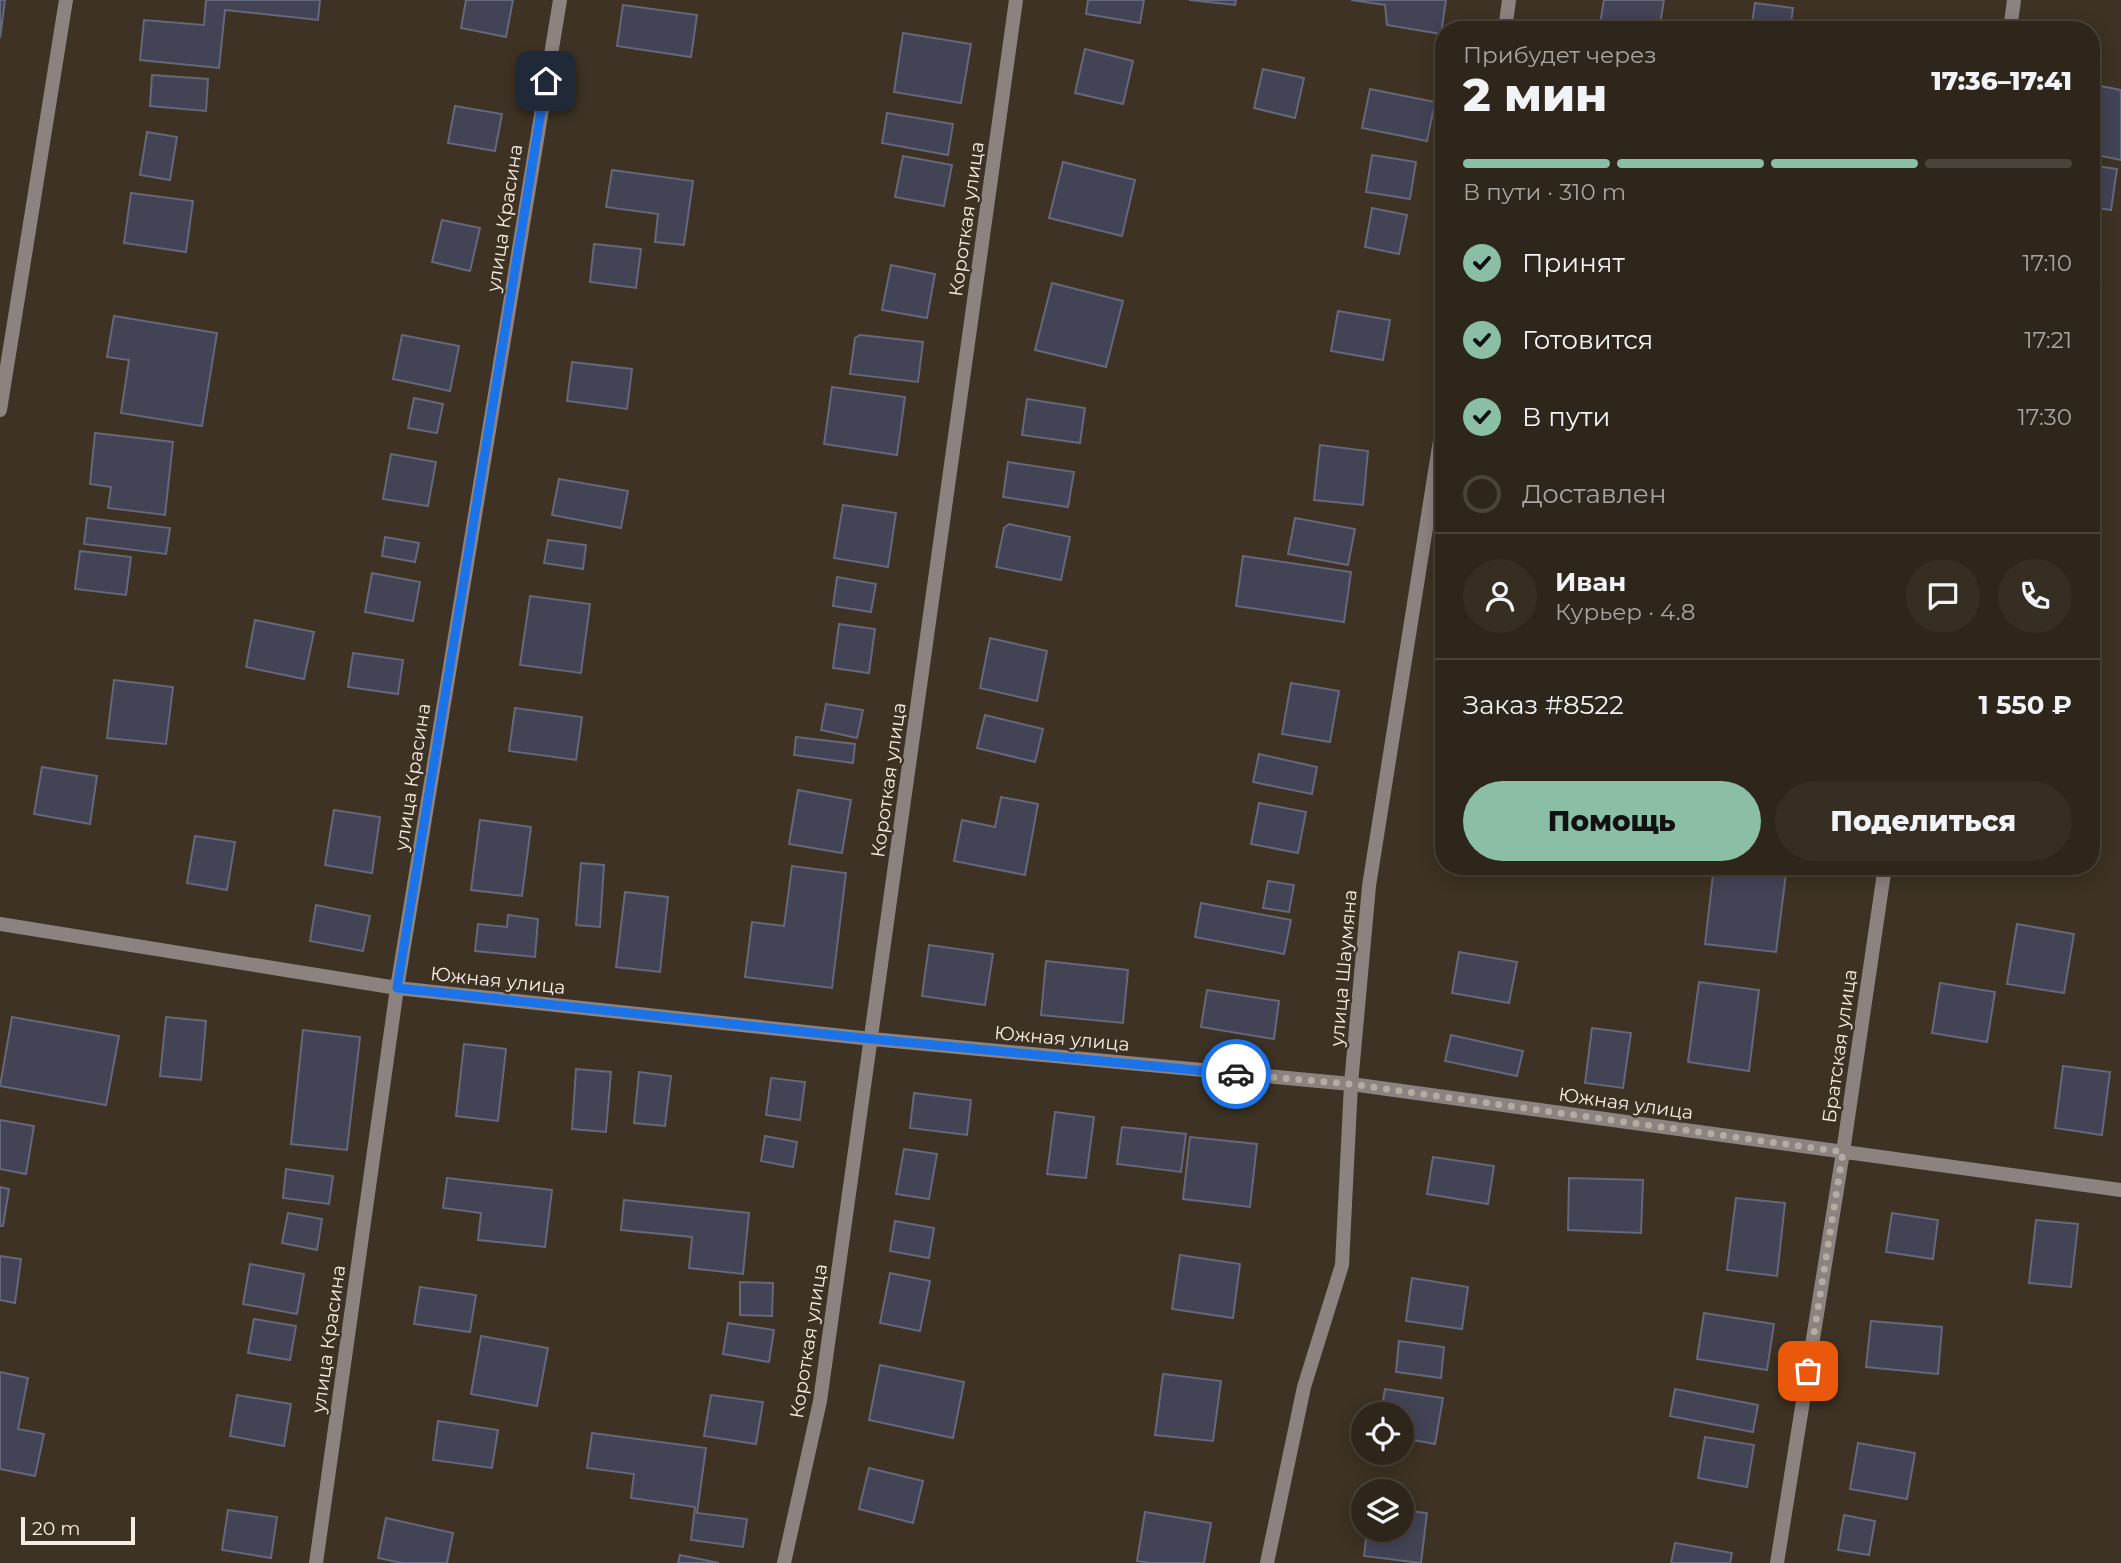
<!DOCTYPE html>
<html lang="ru">
<head>
<meta charset="utf-8">
<style>
	:root { --surface:#2e261a; --page:#362e23; --text:#f1f3f6; --muted:#a7a5a2; --line:#494339; --accent:#8abfa5 }
	body { margin:0; font-family:Montserrat,sans-serif; background:var(--page); color:var(--text); height:100vh; display:flex; flex-direction:column; font-size:26px; white-space:nowrap }
	* { box-sizing:border-box; margin:0 }
	p { font-size:23px; color:var(--muted) }
	.icon { flex:none; width:38px; height:38px; fill:none; stroke:currentColor; stroke-width:2; stroke-linecap:round; stroke-linejoin:round }
	.map { position:relative; flex:1; overflow:hidden }
	.side { position:absolute; left:1435px; top:21px; width:665px; height:854px; display:flex; flex-direction:column; background:var(--surface); border-radius:28px; box-shadow:0 4px 18px #0003,0 0 0 2px var(--line) }
	.side>* { flex:none }
	.fabs { position:absolute; left:1351px; top:1402px; display:grid; gap:14px }
	.fabs a { display:grid; place-items:center; width:63px; height:63px; border-radius:50%; background:var(--surface); box-shadow:0 4px 18px #0003,0 0 0 2px var(--line); font-size:35px }
	.scale { position:absolute; left:21px; bottom:18px; width:114px; box-sizing:border-box; padding-left:7px; border:4px solid #f6eee5; border-top:0; font-size:19px; line-height:24px; white-space:nowrap; color:#f6eee5; -webkit-text-stroke:5px #3d3223; paint-order:stroke }
	.pin { position:absolute; display:grid; place-items:center; width:60px; height:60px; color:#fff; margin:-30px; border-radius:14px; box-shadow:0 4px 10px #0006 }
	.courier { position:absolute; display:grid; place-items:center; width:70px; height:70px; margin:-35px; border:5px solid #1a73e8; border-radius:50%; background:#fff; color:#222; box-shadow:0 2px 9px #0007 }
	.overview em { font-style:normal; font-weight:800 }
	.overview div { display:flex; flex-direction:column-reverse }
	.overview { display:flex; align-items:center; justify-content:space-between; height:119px; padding:0 28px }
	h1 { font-size:46px; font-weight:800; line-height:52px }
	.bar { display:grid; grid-template-columns:repeat(4,1fr); gap:10px 7px; align-content:center; height:84px; padding:0 28px }
	.bar i { height:9px; border-radius:5px; background:var(--line) }
	.bar .active { background:var(--accent) }
	.bar p { grid-column:span 4 }
	.line { display:flex; align-items:center; gap:18px; padding:0 28px; border-top:2px solid var(--line) }
	.line div { flex:1 }
	.round { display:grid; place-items:center; flex:none; width:74px; height:74px; border-radius:37px; background:var(--page) }
	ol { padding:0 28px; list-style:none }
	li { display:flex; align-items:center; gap:21px; height:77px }
	li p { margin-inline-start:auto }
	li .icon { padding:7px; border-radius:50%; background:var(--accent); color:#111; stroke-width:4 }
	li:last-child { color:var(--muted) }
	li i { width:38px; height:38px; border:4px solid var(--line); border-radius:50% }
	.primary-button { display:flex; gap:14px; margin-top:auto; padding:14px 28px }
	.primary-button a { flex:1; height:80px; border-radius:42px; background:var(--accent); color:#111; font-size:28px; font-weight:800; line-height:80px; text-align:center }
	.primary-button a+a { background:var(--page); color:var(--text) }
	.map>svg:first-child { display:block }
</style>
</head>
<body>
<div class="map">
<svg width="2121" height="1563" viewBox="0 0 2121 1563">
	<rect width="100%" height="100%" fill="#3d3223"/>
	<path fill="#424455" stroke="#65677a" stroke-width="2" d="M0,0H5L0,38Z
		M206,0H320L318,20L225,10L219,68L140,60L144,20L204,25Z
		M466,0H513L506,37L461,28Z
		M1088,0H1144L1140,23L1086,14Z
		M1189,0H1236L1235,5Z
		M1351,0H1446L1441,34L1387,25L1385,5Z
		M1604,0H1664L1659,30H1599Z
		M1755,3L1793,8L1790,30H1751Z
		M623,5L697,15L691,57L617,46Z
		M903,33L971,44L961,103L894,92Z
		M1085,49L1133,61L1123,104L1075,93Z
		M1263,69L1304,78L1295,118L1254,108Z
		M152,75L208,79L206,111L150,106Z
		M2091,84L2121,90V160L2091,154Z
		M1370,89L1435,102L1427,141L1362,128Z
		M455,106L502,114L495,151L448,143Z
		M887,113L953,124L948,155L882,143Z
		M147,132L177,137L170,180L140,175Z
		M1372,155L1416,162L1410,199L1366,192Z
		M903,156L952,165L944,206L895,197Z
		M1063,162L1135,180L1122,236L1049,218Z
		M2091,165L2117,169L2111,210L2091,207Z
		M612,170L693,181L684,245L655,242L658,214L606,207Z
		M131,193L193,201L186,252L124,243Z
		M1372,208L1407,215L1399,254L1365,247Z
		M442,220L480,228L470,271L432,262Z
		M594,244L641,249L636,288L590,282Z
		M891,265L935,274L927,318L882,310Z
		M1052,283L1123,301L1106,367L1035,350Z
		M2091,284L2101,286L2091,344Z
		M1338,311L1390,320L1383,360L1331,351Z
		M114,316L217,333L202,426L121,413L129,360L107,357Z
		M402,335L459,346L450,391L393,379Z
		M860,335L923,342L918,382L850,374L855,338Z
		M572,362L632,369L627,409L567,401Z
		M832,387L905,397L897,455L824,444Z
		M414,398L443,404L437,433L408,428Z
		M1027,399L1085,408L1080,443L1022,435Z
		M95,433L173,442L165,515L108,508L111,487L90,484Z
		M1320,445L1368,451L1363,505L1314,500Z
		M391,454L436,462L428,506L383,499Z
		M1008,462L1074,472L1068,507L1003,497Z
		M559,479L628,491L621,528L552,515Z
		M843,505L896,513L888,567L834,558Z
		M87,518L170,528L166,554L84,544Z
		M1295,518L1355,529L1348,565L1288,554Z
		M1009,524L1070,537L1061,580L996,567L1004,528Z
		M385,537L419,543L415,562L382,556Z
		M548,540L586,545L583,569L544,563Z
		M80,551L131,557L126,595L75,589Z
		M1243,556L1351,572L1344,622L1236,606Z
		M372,573L420,582L413,621L365,612Z
		M837,577L876,584L871,612L833,606Z
		M530,596L590,604L581,673L520,665Z
		M255,620L314,632L304,679L246,667Z
		M839,624L875,629L869,673L833,668Z
		M990,638L1047,651L1037,701L980,688Z
		M353,653L403,660L398,694L348,687Z
		M114,680L173,687L166,744L107,738Z
		M1291,683L1339,691L1330,742L1282,734Z
		M826,704L863,710L857,738L821,730Z
		M515,708L582,717L576,760L509,751Z
		M985,715L1043,729L1035,762L977,748Z
		M796,737L855,744L853,763L794,755Z
		M1259,754L1317,767L1312,794L1253,782Z
		M42,767L97,776L90,824L34,814Z
		M798,790L851,800L842,853L789,844Z
		M1001,797L1038,804L1025,875L954,861L962,820L995,827Z
		M1259,803L1306,812L1298,853L1251,844Z
		M334,810L380,817L372,873L325,865Z
		M480,820L531,827L522,896L471,890Z
		M195,836L235,842L227,890L187,883Z
		M581,863L604,865L600,927L576,925Z
		M792,866L846,873L832,988L745,977L752,922L784,926Z
		M1714,866L1786,874L1776,952L1705,944Z
		M1268,881L1294,885L1289,912L1263,908Z
		M625,892L668,897L660,972L616,967Z
		M1201,903L1291,920L1284,954L1195,937Z
		M316,905L370,916L363,951L310,941Z
		M508,915L538,919L535,957L475,951L478,924L507,927Z
		M2017,924L2074,934L2064,993L2007,984Z
		M929,945L993,954L985,1005L922,996Z
		M1459,952L1517,962L1509,1003L1452,993Z
		M1046,961L1128,970L1123,1023L1041,1015Z
		M1699,982L1759,990L1749,1071L1688,1062Z
		M1940,983L1995,992L1987,1042L1932,1033Z
		M1207,990L1279,1001L1274,1039L1201,1027Z
		M12,1017L119,1036L106,1105L0,1086Z
		M166,1017L206,1021L201,1080L160,1076Z
		M1592,1028L1631,1033L1623,1088L1585,1083Z
		M303,1030L360,1037L347,1150L291,1144Z
		M1451,1035L1523,1051L1517,1076L1445,1061Z
		M464,1044L506,1049L498,1121L456,1116Z
		M2063,1066L2110,1072L2102,1135L2055,1128Z
		M576,1069L611,1072L606,1132L572,1129Z
		M639,1072L671,1076L665,1126L634,1123Z
		M771,1078L805,1082L800,1120L766,1115Z
		M914,1093L971,1100L967,1135L910,1128Z
		M1055,1112L1094,1117L1086,1178L1047,1174Z
		M0,1120L34,1126L26,1174L0,1169Z
		M1122,1127L1186,1134L1181,1172L1117,1164Z
		M765,1136L797,1142L793,1167L761,1161Z
		M1190,1137L1257,1144L1250,1207L1183,1199Z
		M904,1149L937,1154L929,1199L896,1194Z
		M1433,1157L1494,1166L1488,1204L1427,1194Z
		M286,1169L333,1176L329,1204L283,1198Z
		M447,1178L552,1190L545,1247L478,1240L481,1213L443,1208Z
		M1569,1178L1643,1180L1641,1233L1568,1230Z
		M0,1187L9,1189L3,1226H0Z
		M1736,1198L1785,1203L1777,1276L1727,1270Z
		M624,1200L749,1213L743,1274L689,1268L692,1237L621,1230Z
		M288,1213L322,1219L317,1250L282,1243Z
		M1892,1213L1938,1220L1933,1259L1886,1252Z
		M2036,1220L2078,1224L2071,1287L2029,1283Z
		M895,1221L934,1228L929,1258L890,1251Z
		M1180,1255L1240,1264L1233,1318L1172,1309Z
		M0,1256L21,1259L15,1303L0,1300Z
		M250,1264L304,1274L297,1314L243,1304Z
		M890,1273L930,1281L920,1331L880,1323Z
		M1412,1278L1468,1287L1462,1329L1406,1321Z
		M740,1282L773,1283L772,1316L740,1315Z
		M420,1287L476,1295L470,1332L414,1324Z
		M1704,1313L1774,1324L1767,1370L1697,1359Z
		M254,1319L296,1326L290,1360L248,1353Z
		M1871,1321L1942,1327L1938,1374L1866,1367Z
		M728,1323L774,1330L769,1362L723,1354Z
		M481,1336L548,1348L537,1406L471,1394Z
		M1399,1341L1444,1347L1441,1378L1396,1372Z
		M880,1365L964,1382L953,1438L869,1420Z
		M0,1372L28,1378L18,1429L44,1434L35,1476L0,1469Z
		M1163,1374L1221,1381L1213,1441L1155,1435Z
		M1385,1389L1443,1398L1435,1444L1402,1438V1414H1381Z
		M1675,1389L1758,1405L1753,1432L1670,1416Z
		M237,1395L291,1404L284,1446L230,1436Z
		M711,1395L763,1402L756,1444L704,1436Z
		M438,1421L498,1430L492,1468L433,1460Z
		M592,1433L706,1448L697,1513L747,1519L743,1547L691,1540L695,1507L631,1498L634,1474L587,1468Z
		M1705,1437L1754,1445L1747,1487L1698,1478Z
		M1858,1443L1915,1453L1907,1499L1850,1489Z
		M869,1468L923,1481L913,1523L859,1509Z
		M228,1510L277,1517L271,1558L222,1550Z
		M1402,1510L1427,1513L1421,1563L1364,1556L1367,1530H1402Z
		M1145,1512L1211,1523L1204,1563H1150L1137,1561Z
		M1844,1515L1875,1521L1869,1555L1838,1550Z
		M386,1518L453,1533L447,1563H402L378,1558Z
		M1675,1543L1732,1553L1730,1563H1671Z
		M680,1555L719,1563H678Z"/>
	<g fill="none" stroke-linecap="round" stroke-linejoin="round">
		<path stroke="#8c8280" stroke-width="14" d="M1505,30L1509,0
			M2010,30L2014,0
			M0,410L66,0
			M0,924L397,988L872,1039L1351,1084L2121,1190
			M316,1563L397,988L560,0
			M784,1563L820,1401L1016,0
			M1267,1563L1304,1387L1342,1265L1351,1084L1369,886L1444,415
			M1777,1563L1843,1152L1885,866"/>
	</g>
	<g fill="none" stroke-linecap="round" stroke-linejoin="round">
		<path stroke="#b5aca1" stroke-width="7" stroke-dasharray="0 12.6" d="M1236,1074L1350,1084L1843,1152L1808,1371"/>
		<path stroke="#1a73e8" stroke-width="9" d="M546,81L397,988L872,1039L1236,1074"/>
	</g>
	<g text-anchor="middle" stroke-width="5" stroke-linejoin="round" paint-order="stroke">
		<g font-size="19" fill="#f6eee5" stroke="#3d3223">
			<text transform="translate(504 218) rotate(-81)" y="7">улица Красина</text>
			<text transform="translate(966 219) rotate(-82)" y="7">Короткая улица</text>
			<text transform="translate(412 777) rotate(-81)" y="7">улица Красина</text>
			<text transform="translate(888 780) rotate(-82)" y="7">Короткая улица</text>
			<text transform="translate(1343 968) rotate(-85)" y="7">улица Шаумяна</text>
			<text transform="translate(498 980) rotate(6)" y="7">Южная улица</text>
			<text transform="translate(1062 1038) rotate(5)" y="7">Южная улица</text>
			<text transform="translate(1839 1046) rotate(-82)" y="7">Братская улица</text>
			<text transform="translate(1626 1103) rotate(8)" y="7">Южная улица</text>
			<text transform="translate(328 1339) rotate(-82)" y="7">улица Красина</text>
			<text transform="translate(808 1341) rotate(-81)" y="7">Короткая улица</text>
		</g>
	</g>
</svg>
<div class="fabs">
<a><svg class="icon" aria-label="locate" viewBox="0 0 24 24"><circle cx="12" cy="12" r="6"/><path d="M12 2v4M12 18v4M2 12h4M18 12h4"/></svg></a>
<a><svg class="icon" aria-label="layers" viewBox="0 0 24 24"><path d="M12 4l9 5-9 5-9-5zM3 14l9 5 9-5"/></svg></a>
</div>
<div class="scale">20 m</div>
<div class="pin" style="left:1808px;top:1371px;background:#ea580c"><svg class="icon" aria-label="bag" viewBox="0 0 24 24"><path d="M5 8h14l-1 12H6zM9 8a3 3 0 0 1 6 0"/></svg></div>
<div class="pin" style="left:546px;top:81px;background:#1f2937"><svg class="icon" aria-label="home" viewBox="0 0 24 24"><path d="M3 11l9-7 9 7M6 9v11h12V9"/></svg></div>
<div class="courier" style="left:1236px;top:1074px"><svg class="icon" aria-label="car" viewBox="0 0 24 24"><path d="M5 17H2v-5l4-1 3-4h7l3 4 3 1v5h-3M9 17h6M6 11h13"/><circle cx="7" cy="17" r="2"/><circle cx="17" cy="17" r="2"/></svg></div>
<section class="side">
<div class="overview"><div><h1>2 мин</h1><p>Прибудет через</p></div><em>17:36–17:41</em></div>
<div class="bar"><i class="active"></i><i class="active"></i><i class="active"></i><i></i><p>В пути · 310 m</p></div>
<ol>
<li><svg class="icon" aria-label="check" viewBox="0 0 24 24"><path d="M5 12l5 5 9-10"/></svg>Принят<p>17:10</p></li>
<li><svg class="icon" aria-label="check" viewBox="0 0 24 24"><path d="M5 12l5 5 9-10"/></svg>Готовится<p>17:21</p></li>
<li><svg class="icon" aria-label="check" viewBox="0 0 24 24"><path d="M5 12l5 5 9-10"/></svg>В пути<p>17:30</p></li>
<li><i></i>Доставлен</li>
</ol>
<div class="line" style="height:126px"><a class="round"><svg class="icon" aria-label="person" viewBox="0 0 24 24"><circle cx="12" cy="8" r="4"/><path d="M4 21q1-7 8-7t8 7"/></svg></a><div><b>Иван</b><p>Курьер · 4.8</p></div><a class="round"><svg class="icon" aria-label="chat" viewBox="0 0 24 24"><path d="M4 5h16v11H9l-5 4z"/></svg></a><a class="round"><svg class="icon" aria-label="phone" viewBox="0 0 24 24"><path d="M5 4h4l2 5-3 2q2 4 5 5l2-3 5 2v4C11 20 4 13 5 4z"/></svg></a></div>
<div class="line" style="height:91px"><div>Заказ #8522</div><b>1 550 ₽</b></div>
<div class="primary-button"><a>Помощь</a><a>Поделиться</a></div>
</section>
</div>
</body>
</html>
